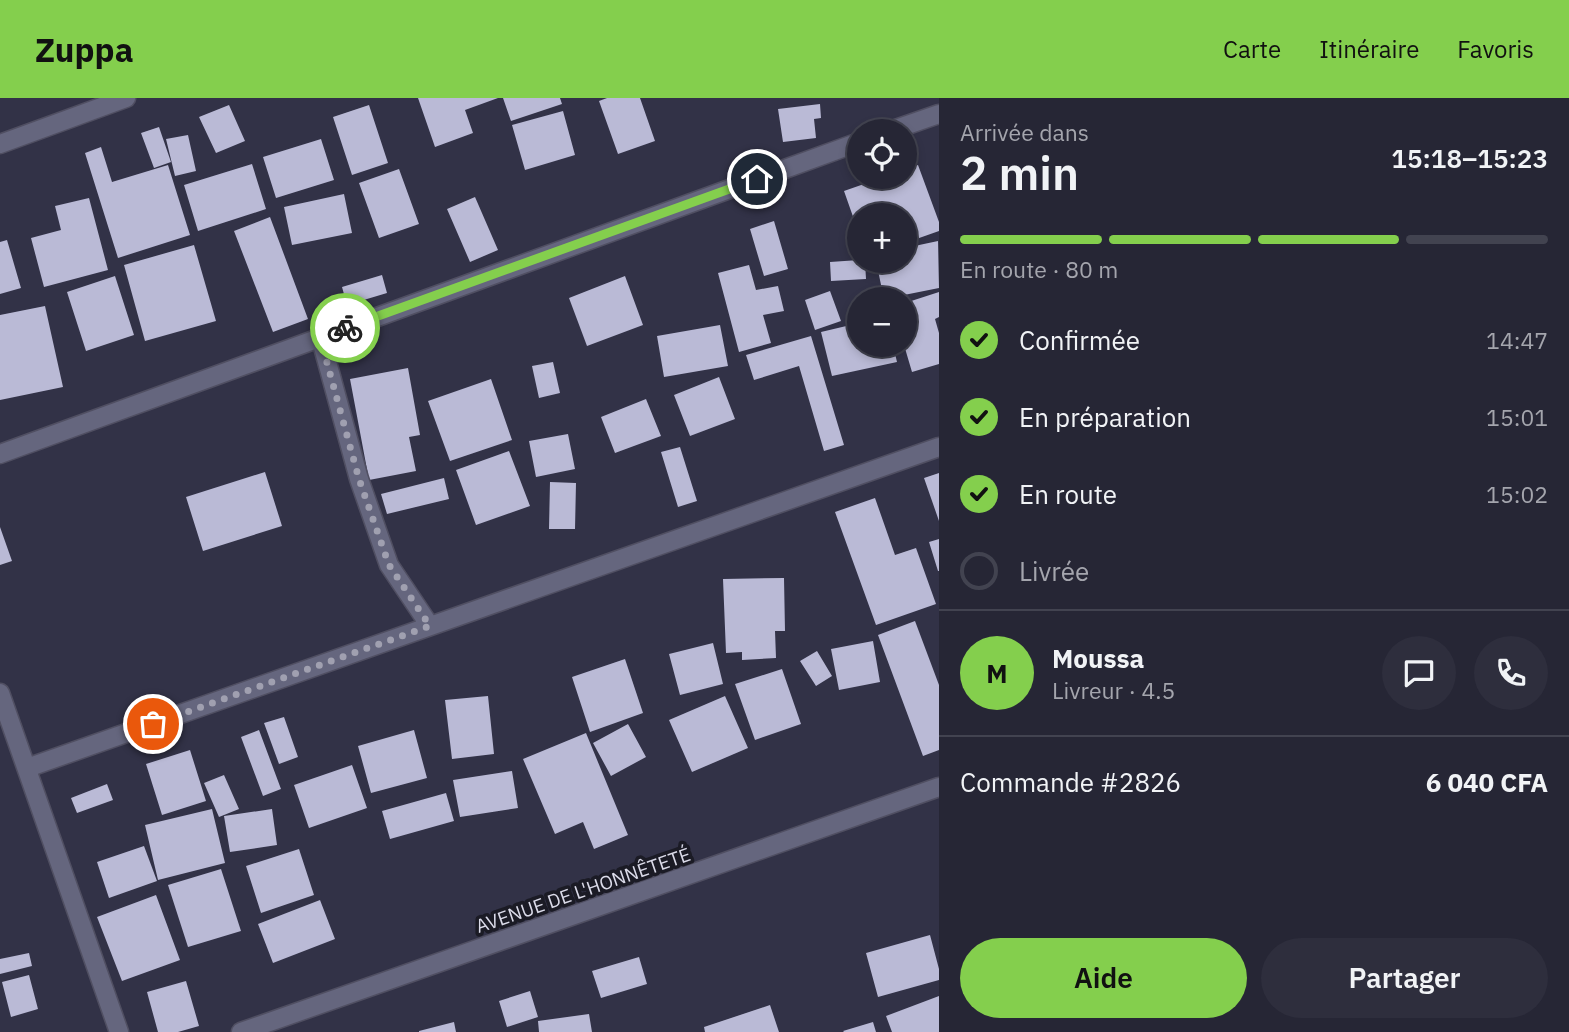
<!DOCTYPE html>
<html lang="fr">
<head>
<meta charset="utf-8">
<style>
	:root { --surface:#262635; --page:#2e2e3d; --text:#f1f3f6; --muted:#a4a5ad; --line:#424350; --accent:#84cf4d }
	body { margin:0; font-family:"IBM Plex Sans",sans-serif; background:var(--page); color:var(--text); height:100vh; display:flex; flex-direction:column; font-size:26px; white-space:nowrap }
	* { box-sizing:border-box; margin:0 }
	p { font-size:23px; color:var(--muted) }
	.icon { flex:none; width:38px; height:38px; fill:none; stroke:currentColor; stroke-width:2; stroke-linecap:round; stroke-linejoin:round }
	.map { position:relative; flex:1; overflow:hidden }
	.details { display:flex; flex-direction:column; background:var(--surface); width:630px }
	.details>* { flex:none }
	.buttons { position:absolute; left:847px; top:21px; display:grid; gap:14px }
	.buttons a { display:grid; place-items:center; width:70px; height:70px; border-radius:50%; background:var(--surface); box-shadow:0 4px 10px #0003,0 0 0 2px var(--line); font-size:35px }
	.pin { position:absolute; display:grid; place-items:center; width:60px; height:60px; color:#fff; margin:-30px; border:4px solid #fff; border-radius:50%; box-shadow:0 2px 7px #0007 }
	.courier { position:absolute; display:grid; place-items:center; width:70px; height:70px; margin:-35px; border:5px solid #84cf4d; border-radius:50%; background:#fff; color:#222; box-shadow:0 2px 9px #0007 }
	.summary em { font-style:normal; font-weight:600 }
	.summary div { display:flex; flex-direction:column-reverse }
	.summary { display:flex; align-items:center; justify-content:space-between; height:119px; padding:0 21px }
	h1 { font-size:46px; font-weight:600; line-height:52px }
	.bar { display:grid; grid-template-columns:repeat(4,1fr); gap:10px 7px; align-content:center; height:84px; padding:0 21px }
	.bar i { height:9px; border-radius:5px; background:var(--line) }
	.bar .selected { background:var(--accent) }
	.bar p { grid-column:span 4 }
	.line { display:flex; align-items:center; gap:18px; padding:0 21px; border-top:2px solid var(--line) }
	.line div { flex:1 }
	.round { display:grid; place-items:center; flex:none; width:74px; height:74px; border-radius:37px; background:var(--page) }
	ol { padding:0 21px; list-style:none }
	li { display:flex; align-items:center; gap:21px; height:77px }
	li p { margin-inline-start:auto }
	li .icon { padding:7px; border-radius:50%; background:var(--accent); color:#111; stroke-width:4 }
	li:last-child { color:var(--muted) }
	li i { width:38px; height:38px; border:4px solid var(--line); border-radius:50% }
	.button { display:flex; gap:14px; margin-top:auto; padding:14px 21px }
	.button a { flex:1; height:80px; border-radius:42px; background:var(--accent); color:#111; font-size:28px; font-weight:600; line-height:80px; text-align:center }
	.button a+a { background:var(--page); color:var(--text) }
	header { display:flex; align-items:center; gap:42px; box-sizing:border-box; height:98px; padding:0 35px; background:var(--accent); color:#111 }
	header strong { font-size:33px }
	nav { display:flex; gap:38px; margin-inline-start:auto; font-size:24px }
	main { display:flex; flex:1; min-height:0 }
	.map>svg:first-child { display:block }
</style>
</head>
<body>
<header>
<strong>Zuppa</strong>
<nav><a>Carte</a><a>Itinéraire</a><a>Favoris</a></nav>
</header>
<main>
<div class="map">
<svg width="939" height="934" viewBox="0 0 939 934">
	<rect width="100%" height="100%" fill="#323247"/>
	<path fill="#babad6" d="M418,0H498L465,12L473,35L435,49Z
		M503,0H560L562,6L511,23Z
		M607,0H640L655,43L618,56L599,3Z
		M820,6L821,20L814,21L816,40L783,44L778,11Z
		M229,7L245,43L216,55L199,19Z
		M369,7L388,65L352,77L333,19Z
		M563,13L575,57L525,72L512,27Z
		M159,29L171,64L154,70L141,35Z
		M188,37L196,73L175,78L166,41Z
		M321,41L334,82L276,100L263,59Z
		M101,49L112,84L168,67L190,137L118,160L85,55Z
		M252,66L266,111L198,133L184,87Z
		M918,67L939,124V133L905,145V117H859V129L857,130L844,93L884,79H905V71Z
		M399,71L419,126L379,140L359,85Z
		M344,96L352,135L292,147L284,109Z
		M475,99L498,152L470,164L447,111Z
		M89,100L108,172L44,189L31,140L61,132L55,108Z
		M270,119L308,221L273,234L234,133Z
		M774,123L788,171L764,178L750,131Z
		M7,142L21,190L0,196V144Z
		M938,143L939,190L884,201L876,163H905V150Z
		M194,147L216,223L145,243L124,167Z
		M859,162L865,163L866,181L831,183L830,164Z
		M749,167L756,192L778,188L784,213L763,217L771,245L739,254L718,175Z
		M382,177L387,195L347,207L342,189Z
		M115,178L134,237L86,253L67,194Z
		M625,178L643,227L587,248L569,200Z
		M830,193L841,223L815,232L805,202Z
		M939,194V219L935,221L939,235V266L912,274L904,247L905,205Z
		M45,208L63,289L0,302V217Z
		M859,225V247H893L897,264L832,278L821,234Z
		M720,227L728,268L664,279L657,238Z
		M811,238L844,347L824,353L799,268L754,282L746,257Z
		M553,264L560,295L539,300L532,268Z
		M408,270L420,337L409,339L416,373L369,382L350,281Z
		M719,279L735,321L690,338L674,297Z
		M491,281L512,342L450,363L428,303Z
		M646,301L661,338L615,355L601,319Z
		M568,336L575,371L536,379L529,343Z
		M680,349L697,403L678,409L661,354Z
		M509,353L530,408L476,427L456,372Z
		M265,374L282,428L203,453L186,399Z
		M939,375V423L924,380Z
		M444,380L449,401L387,416L381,396Z
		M550,384L576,385L575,431H549Z
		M875,400L895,457L916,450L936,506L876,527L835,414Z
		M0,429L12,463L0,467Z
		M939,441V473H938L929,444Z
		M784,480L785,533H775L776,560L742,562V554L726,555L723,481Z
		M915,523L939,587V652L923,658L878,537Z
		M873,543L880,584L839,592L831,551Z
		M713,545L723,586L680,597L669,556Z
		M817,553L832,578L816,588L800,563Z
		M625,561L643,615L590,634L572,579Z
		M782,571L801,626L755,642L735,586Z
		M488,598L494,656L452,661L445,602Z
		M725,598L748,650L692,674L669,622Z
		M284,619L298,659L279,666L264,625Z
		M628,626L646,659L611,678L593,645Z
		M259,632L281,691L263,698L241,639Z
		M414,632L427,680L371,695L358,648Z
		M586,635L628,737L594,751L583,724L555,736L523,661Z
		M190,652L206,703L162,717L146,666Z
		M352,667L367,710L309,730L294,687Z
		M512,673L518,710L460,719L453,682Z
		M224,677L239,711L219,719L204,685Z
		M107,686L113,702L77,715L71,700Z
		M446,695L454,723L390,741L382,713Z
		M212,711L225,765L158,782L145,727Z
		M272,711L277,747L230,754L224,718Z
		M144,748L157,783L109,800L97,764Z
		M299,751L314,797L261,815L246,768Z
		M221,771L241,833L188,849L168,787Z
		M156,797L180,862L122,883L97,819Z
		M320,802L335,841L273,865L258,826Z
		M930,837L939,871V882L878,899L866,855Z
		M29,855L32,868L0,876V861Z
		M639,859L647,886L601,900L592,873Z
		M29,877L38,911L11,919L2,884Z
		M186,883L199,928L178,934H158L147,894Z
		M530,893L538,919L507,929L499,903Z
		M939,898V934H892L886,918Z
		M770,907L779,934H705L704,929Z
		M589,916L592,934H539L538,923Z
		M454,924L456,934H419V933Z
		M873,924L876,934H844L843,933Z"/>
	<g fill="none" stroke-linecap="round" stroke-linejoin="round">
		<defs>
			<path id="street" d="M890,33L939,16
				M0,46L126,0
				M320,238L359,381L389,467L430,528
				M0,356L859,44
				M0,595L119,934
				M27,670L939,349
				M241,934L939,689"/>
		</defs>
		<use href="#street" stroke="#504f62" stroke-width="21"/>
		<use href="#street" stroke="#65667e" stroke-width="18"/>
	</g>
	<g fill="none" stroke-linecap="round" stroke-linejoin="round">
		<path stroke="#a0a0b0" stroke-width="7" stroke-dasharray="0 12.6" d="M153,626L430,528L389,467L359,381L320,239L345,230"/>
		<path stroke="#84cf4d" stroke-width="9" d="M345,230L757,81"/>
	</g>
	<g text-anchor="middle" stroke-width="7" stroke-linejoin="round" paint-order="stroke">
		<g font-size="19" fill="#dbdbe9" stroke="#1b1b25">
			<text transform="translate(583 792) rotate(-19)" y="7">AVENUE DE L'HONNÊTETÉ</text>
		</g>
	</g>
</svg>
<div class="buttons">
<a><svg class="icon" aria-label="locate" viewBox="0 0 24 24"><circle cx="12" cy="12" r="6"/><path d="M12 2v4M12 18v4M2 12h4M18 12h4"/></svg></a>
<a>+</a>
<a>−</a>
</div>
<div class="pin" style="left:153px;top:626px;background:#ea580c"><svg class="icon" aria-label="bag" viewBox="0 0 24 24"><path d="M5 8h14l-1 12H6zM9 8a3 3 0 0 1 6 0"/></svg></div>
<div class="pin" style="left:757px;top:81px;background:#1f2937"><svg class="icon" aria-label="home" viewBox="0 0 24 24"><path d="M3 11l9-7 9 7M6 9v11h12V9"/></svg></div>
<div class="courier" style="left:345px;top:230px"><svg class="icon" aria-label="bike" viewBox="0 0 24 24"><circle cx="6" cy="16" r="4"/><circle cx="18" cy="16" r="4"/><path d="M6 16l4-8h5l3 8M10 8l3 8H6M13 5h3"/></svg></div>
</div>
<section class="details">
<div class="summary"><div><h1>2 min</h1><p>Arrivée dans</p></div><em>15:18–15:23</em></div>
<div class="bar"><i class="selected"></i><i class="selected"></i><i class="selected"></i><i></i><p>En route · 80 m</p></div>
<ol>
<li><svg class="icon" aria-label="check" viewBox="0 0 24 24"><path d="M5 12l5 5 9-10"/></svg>Confirmée<p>14:47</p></li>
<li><svg class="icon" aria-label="check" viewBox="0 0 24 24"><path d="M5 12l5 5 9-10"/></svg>En préparation<p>15:01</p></li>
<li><svg class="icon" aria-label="check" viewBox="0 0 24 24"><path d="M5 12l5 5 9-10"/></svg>En route<p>15:02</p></li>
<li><i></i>Livrée</li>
</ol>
<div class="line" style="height:126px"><b class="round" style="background:var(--accent);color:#111">M</b><div><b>Moussa</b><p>Livreur · 4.5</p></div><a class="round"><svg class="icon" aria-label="chat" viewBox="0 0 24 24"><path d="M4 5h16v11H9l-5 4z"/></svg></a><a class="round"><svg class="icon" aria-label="phone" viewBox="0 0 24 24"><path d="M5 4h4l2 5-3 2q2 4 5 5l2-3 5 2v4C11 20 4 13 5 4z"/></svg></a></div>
<div class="line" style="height:91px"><div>Commande #2826</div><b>6 040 CFA</b></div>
<div class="button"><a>Aide</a><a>Partager</a></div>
</section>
</main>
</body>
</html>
